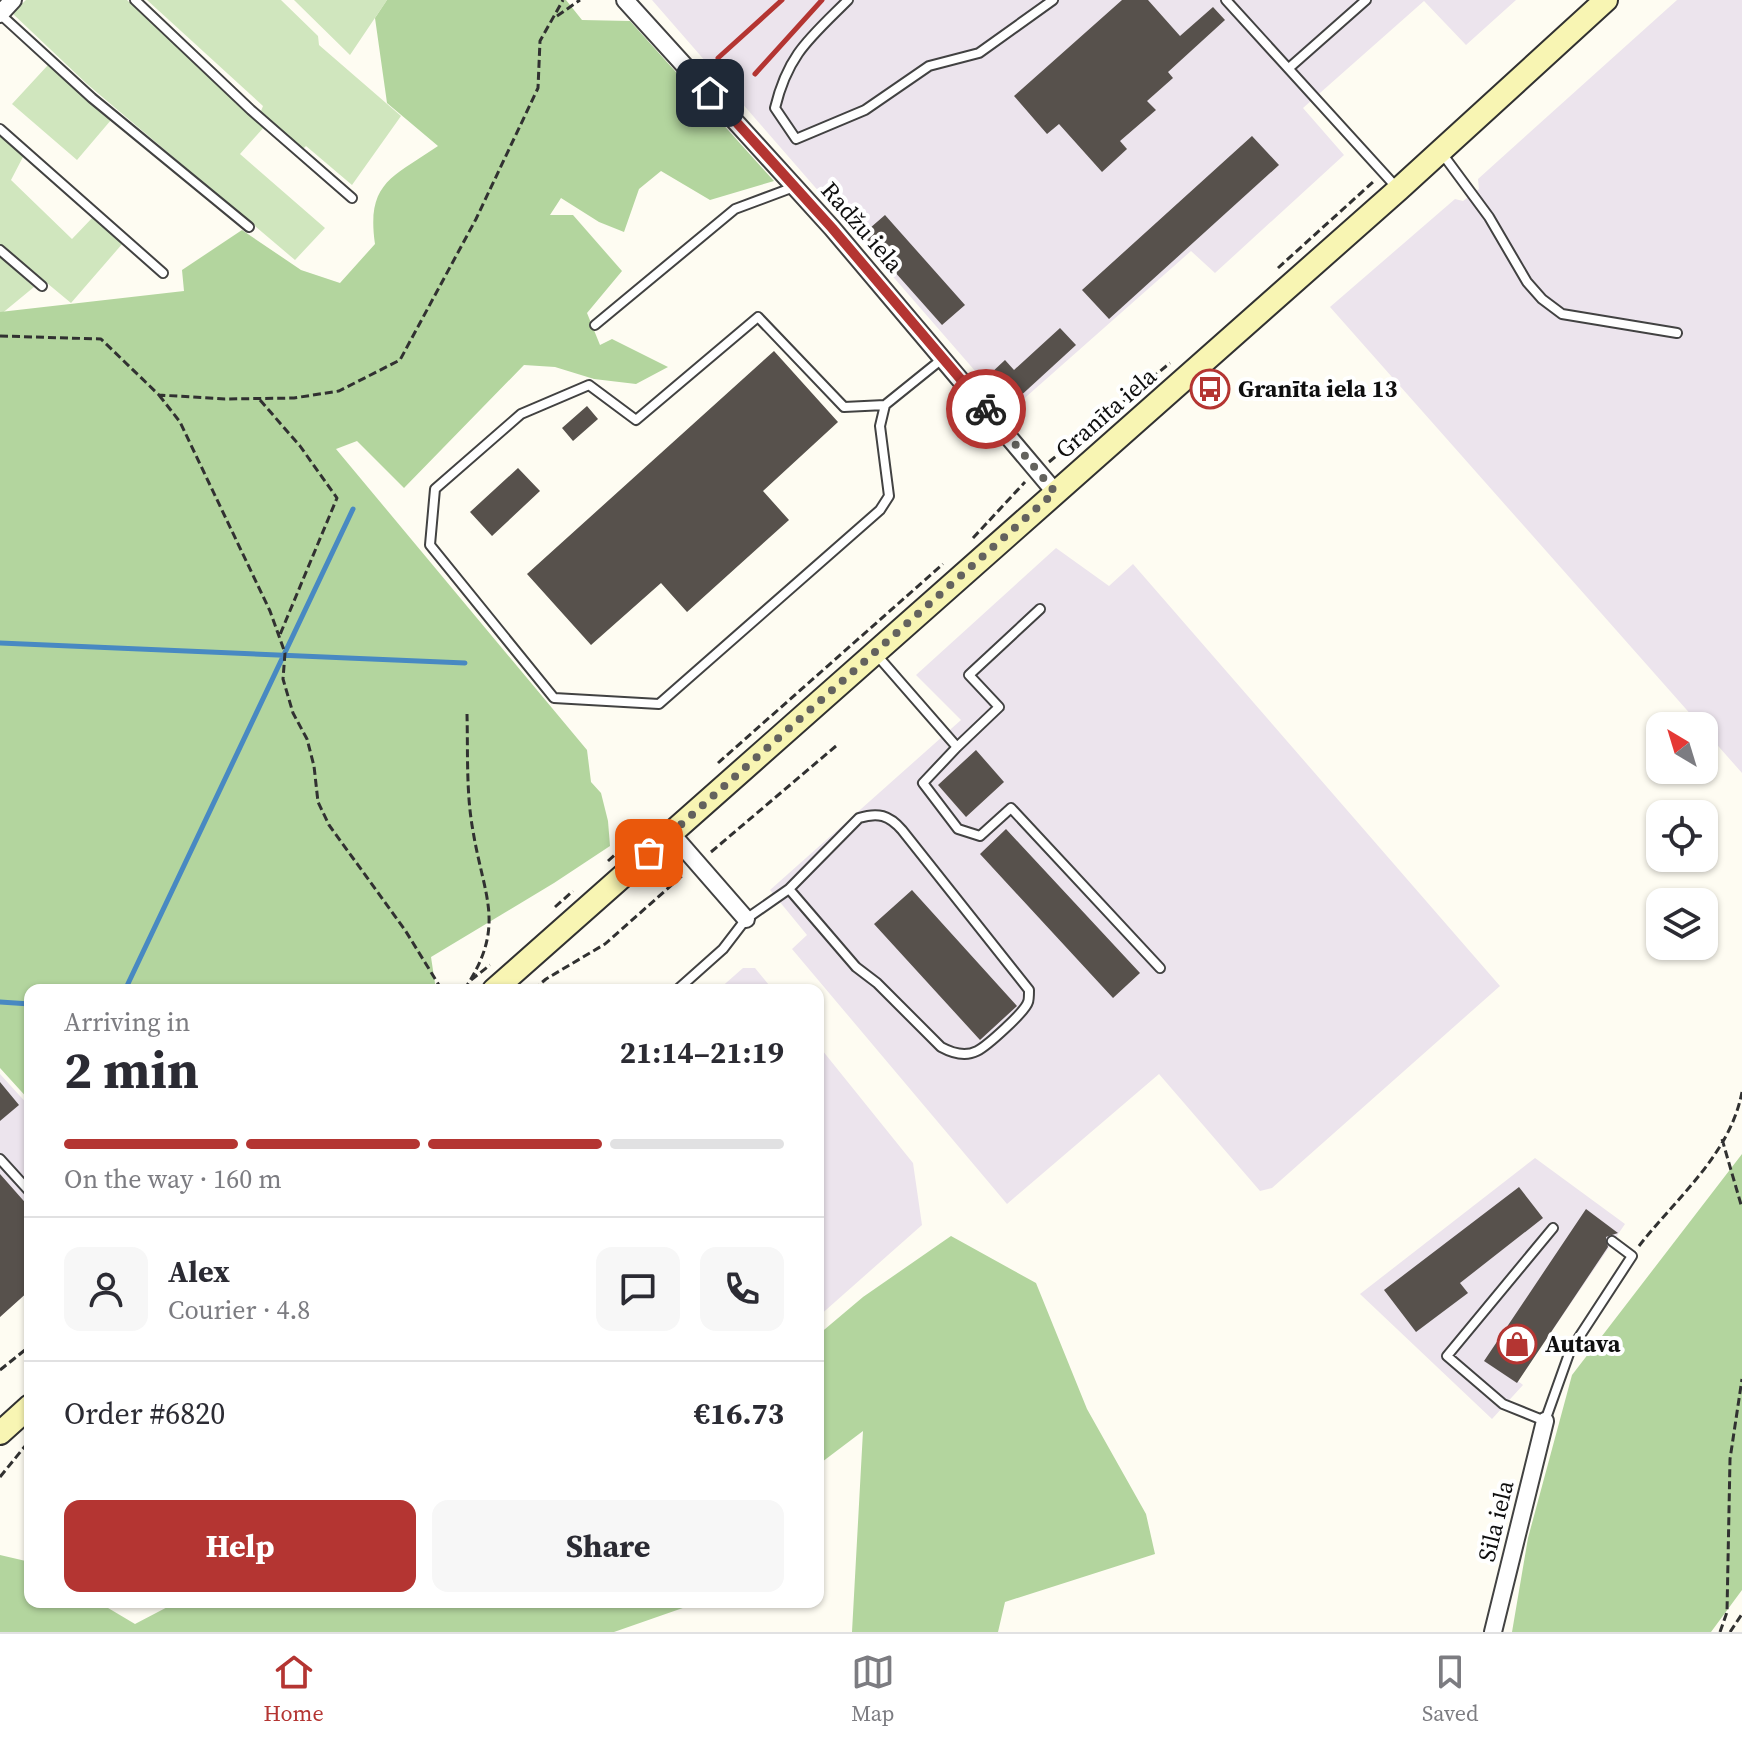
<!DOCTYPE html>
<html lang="en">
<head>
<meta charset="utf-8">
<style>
	:root { --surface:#fff; --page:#f7f7f7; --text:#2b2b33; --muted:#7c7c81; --line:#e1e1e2; --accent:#b43532 }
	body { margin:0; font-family:"Source Serif 4",serif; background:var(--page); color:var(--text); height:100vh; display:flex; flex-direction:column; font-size:30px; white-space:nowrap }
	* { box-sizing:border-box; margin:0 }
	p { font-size:26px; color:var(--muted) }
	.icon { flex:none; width:44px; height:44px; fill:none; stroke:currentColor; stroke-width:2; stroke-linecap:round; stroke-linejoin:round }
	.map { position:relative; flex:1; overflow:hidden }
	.details { position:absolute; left:24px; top:984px; width:800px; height:624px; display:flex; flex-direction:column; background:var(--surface); border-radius:16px; box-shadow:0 2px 6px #0004 }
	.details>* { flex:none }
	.needle { width:52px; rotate:322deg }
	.controls { position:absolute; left:1646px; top:712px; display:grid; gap:16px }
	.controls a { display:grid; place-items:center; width:72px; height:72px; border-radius:16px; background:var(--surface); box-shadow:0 2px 6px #0004; font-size:40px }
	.pin { position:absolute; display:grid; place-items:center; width:68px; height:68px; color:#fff; margin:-34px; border-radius:16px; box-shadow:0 4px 12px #0006 }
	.courier { position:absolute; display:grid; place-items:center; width:80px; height:80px; margin:-40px; border:6px solid #b43532; border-radius:50%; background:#fff; color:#222; box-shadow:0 2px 10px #0007 }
	.headline em { font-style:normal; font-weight:700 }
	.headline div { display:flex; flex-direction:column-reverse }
	.headline { display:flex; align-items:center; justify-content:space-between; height:136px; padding:0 40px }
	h1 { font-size:52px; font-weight:700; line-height:60px }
	.bar { display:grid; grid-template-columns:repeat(4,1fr); gap:12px 8px; align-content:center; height:96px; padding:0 40px }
	.bar i { height:10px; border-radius:6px; background:var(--line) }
	.bar .current { background:var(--accent) }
	.bar p { grid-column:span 4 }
	.line { display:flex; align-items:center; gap:20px; padding:0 40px; border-top:2px solid var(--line) }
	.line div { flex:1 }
	.round { display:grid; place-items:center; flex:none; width:84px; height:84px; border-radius:16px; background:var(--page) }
	.action { display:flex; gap:16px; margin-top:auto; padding:16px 40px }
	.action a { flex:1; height:92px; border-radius:16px; background:var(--accent); color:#fff; font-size:32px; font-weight:700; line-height:92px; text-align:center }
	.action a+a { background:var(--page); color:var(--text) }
	.dock { display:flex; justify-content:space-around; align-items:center; height:112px; border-top:2px solid var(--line); background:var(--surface); font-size:22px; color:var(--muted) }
	.dock a { display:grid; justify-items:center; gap:4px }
	.dock .current { color:var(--accent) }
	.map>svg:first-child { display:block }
</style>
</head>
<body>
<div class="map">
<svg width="1742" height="1632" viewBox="0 0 1742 1632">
	<rect width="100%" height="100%" fill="#fefcf2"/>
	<path fill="#ece4ed" d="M652,0H1516L1466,45L1424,1L1303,108L1344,155L1215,273L1191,251L1010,411Z
		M1677,0H1742V773L1704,730V726H1701L1330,307L1455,199L1463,201L1479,189L1478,179Z
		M1056,548L1109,586L1133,564L1500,986L1272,1188L1260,1191L1159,1074L1007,1204L792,949L807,935L770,890L961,720L916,675Z
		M743,968H755L773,990H718Z
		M818,1045L913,1163L922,1225L818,1317Z
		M0,1074L30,1107V1290L0,1317Z
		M1535,1158L1625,1224L1518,1381L1523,1385L1492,1419L1360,1294Z"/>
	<path fill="#d0e6be" d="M26,0H127L265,126L240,154L325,228L295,260L87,84L12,13Z
		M147,0H281L318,36L319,45L401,116L352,185L306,146L302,150L261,111L263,106Z
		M294,0H387L350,55Z
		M48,65L111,120L77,160L12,104Z
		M0,133L24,155L11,180L72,239L94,216L123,243L71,303L0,244Z
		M0,257L34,287L0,315Z"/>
	<path fill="#b3d59e" d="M387,0H566L582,20L630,21L774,181L710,200L661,171L639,189L624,232L599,222L561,198L550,215H573L622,271L587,313L600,345L612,339L668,367L636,384L594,379L555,367L524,365L404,488L357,441L336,449L587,750L591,782L601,793L608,821L610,846L554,883L431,957L436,990H30V1101L0,1068V312L184,291L182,270L242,230L301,270L340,283L375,244C366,182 393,177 438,146L387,103L375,18Z
		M1742,1154V1590L1711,1632H1512L1528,1538L1572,1375Z
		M951,1236L1036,1283L1087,1409L1146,1514L1155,1554L1005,1602L998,1632H852L863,1431L818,1465V1335L863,1297Z
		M0,1555L30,1562V1602H98L135,1624L177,1602H700L614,1632H0Z"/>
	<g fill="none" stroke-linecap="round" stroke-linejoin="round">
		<path stroke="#4889c2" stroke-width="5" d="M0,643L465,663
			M125,990L353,509
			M0,1002L30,1004"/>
	</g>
	<path fill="#57514c" d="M1122,0H1148L1180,36L1213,7L1225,20L1168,72L1173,78L1147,101L1156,110L1120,141L1127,149L1102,172L1059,124L1047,134L1014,96Z
		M1252,136L1279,165L1109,319L1082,290Z
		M885,215L965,305L942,325L862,235Z
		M1060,328L1076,345L1015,401L990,374L1005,360L1014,370Z
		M774,351L838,422L763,491L789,520L687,612L661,583L591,645L527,574Z
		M587,406L598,419L573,441L562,428Z
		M518,468L540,491L492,536L470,512Z
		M976,750L1004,782L966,817L938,785Z
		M1006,829L1140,973L1113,998L980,854Z
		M912,890L1017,1006L980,1040L874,924Z
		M0,1082L19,1105L0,1121Z
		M0,1174L30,1208V1290L0,1317Z
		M1519,1187L1543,1218L1460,1283L1468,1293L1416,1332L1384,1290Z
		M1586,1209L1618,1233L1606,1237L1608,1247L1517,1383L1484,1361Z"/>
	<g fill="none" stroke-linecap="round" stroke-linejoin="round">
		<defs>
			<path id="lane" d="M135,0L251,110L352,198
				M848,0C810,38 788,54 775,108L796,139L865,110L929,66L979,53L1053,0
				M1226,0L1398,189
				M0,14L92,98L249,227
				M1289,68L1366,0
				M0,129L163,273
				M1441,152L1489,217L1527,282L1542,299L1562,314L1677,333
				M0,250L42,286
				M595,325L735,209L794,187
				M885,405L844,407L758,317L636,420L589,385L521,414L435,489L430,545L554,698L659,704L880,510L889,496L880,426L885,405L942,359
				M875,653L957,747L923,783L958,829L980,836L1011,808L1160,968
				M957,747L999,707L969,675L1040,609
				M677,990L723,949L746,919L789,889L859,818C878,812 889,815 902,830L1029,990C1029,992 1029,1000 1028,1002C1025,1012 987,1046 977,1051C965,1057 952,1053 941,1047L877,983L856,967L789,889
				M0,1159L30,1192
				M1553,1228L1447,1356L1503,1404L1545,1421L1570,1351L1632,1256L1612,1241"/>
			<path id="street" d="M625,0L832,228L1055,492
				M0,14L13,0
				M671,833L746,919
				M1493,1632L1545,1421"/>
			<path id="secondary" d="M494,990L1399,189L1606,0
				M0,1433L30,1406"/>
		</defs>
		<use href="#lane" stroke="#424242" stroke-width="12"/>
		<use href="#street" stroke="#424242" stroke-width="20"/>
		<use href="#secondary" stroke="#313131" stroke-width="26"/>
		<path stroke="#313131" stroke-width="3" stroke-dasharray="8 4" stroke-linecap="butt" d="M557,16L580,0
			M1278,268L1373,182
			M0,336L101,339L159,395L225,399L294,398L339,391L400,360L476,219L538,88L540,41L563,0
			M159,395L180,422L270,611L285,653L283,679L293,713L307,739L314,766L318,802L329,825L405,930L442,990
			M260,400L300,446L337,498L279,637
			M1049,462L1170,363
			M973,538L1025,482
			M718,763L943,564
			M711,852L836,746
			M608,861L635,837
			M555,907L573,891
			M471,980L490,965
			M464,990C507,926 484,898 473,831C466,793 468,753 467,714
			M533,990L546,979L605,944L683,875
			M1722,1139L1742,1208
			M1639,1246C1676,1198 1730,1155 1742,1092
			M0,1370L30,1346
			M0,1477L30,1440
			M1720,1632L1727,1612L1730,1459L1742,1379
			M1730,1632L1742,1614"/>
		<use href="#lane" stroke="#fff" stroke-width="8"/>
		<use href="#street" stroke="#fff" stroke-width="16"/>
		<use href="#secondary" stroke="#f8f5b3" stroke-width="22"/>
		<path stroke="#b43532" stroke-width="5" d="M718,58L782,0
			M755,74L822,0"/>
	</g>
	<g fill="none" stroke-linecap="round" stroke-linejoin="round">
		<path stroke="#63625e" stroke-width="8" stroke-dasharray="0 14.4" d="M649,853L1055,492L986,409"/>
		<path stroke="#b43532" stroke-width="10" d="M710,93L832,228L986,409"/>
	</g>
	<defs>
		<symbol id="bus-ring" viewBox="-11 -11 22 22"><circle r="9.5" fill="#fff" stroke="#b43532" stroke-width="1.5"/><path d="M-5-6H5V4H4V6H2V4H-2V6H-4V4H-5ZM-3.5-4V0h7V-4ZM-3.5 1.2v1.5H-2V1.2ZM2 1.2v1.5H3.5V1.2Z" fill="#b43532"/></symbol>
		<symbol id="shop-ring" viewBox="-11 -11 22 22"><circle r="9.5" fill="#fff" stroke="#b43532" stroke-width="1.5"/><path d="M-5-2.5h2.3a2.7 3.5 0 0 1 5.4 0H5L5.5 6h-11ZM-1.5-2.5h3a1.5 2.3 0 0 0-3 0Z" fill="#b43532"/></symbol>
	</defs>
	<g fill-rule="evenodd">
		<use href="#bus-ring" x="1188" y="367" width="44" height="44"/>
		<use href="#shop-ring" x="1495" y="1322" width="44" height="44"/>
	</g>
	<g text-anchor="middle" stroke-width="8" stroke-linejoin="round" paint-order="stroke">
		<g font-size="24" fill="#0f0f0f" stroke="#fff">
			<text transform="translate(862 227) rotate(49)" y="8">Radžu iela</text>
			<text transform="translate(1106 413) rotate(-41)" y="8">Granīta iela</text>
			<text transform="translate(1496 1521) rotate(-76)" y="8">Sila iela</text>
		</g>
		<g font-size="24" font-weight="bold" fill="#0f0f0f" stroke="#fff" text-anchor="start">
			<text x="1238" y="397">Granīta iela 13</text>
			<text x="1545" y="1352">Autava</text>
		</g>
	</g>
</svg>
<div class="controls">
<a><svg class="needle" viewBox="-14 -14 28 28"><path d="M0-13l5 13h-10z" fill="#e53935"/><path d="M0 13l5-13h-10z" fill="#7c7c81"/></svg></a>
<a><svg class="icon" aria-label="locate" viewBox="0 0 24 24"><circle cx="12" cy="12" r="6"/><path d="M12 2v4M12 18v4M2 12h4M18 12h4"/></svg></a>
<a><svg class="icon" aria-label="layers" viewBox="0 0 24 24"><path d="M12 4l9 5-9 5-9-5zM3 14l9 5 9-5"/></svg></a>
</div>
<div class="pin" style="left:649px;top:853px;background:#ea580c"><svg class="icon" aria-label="bag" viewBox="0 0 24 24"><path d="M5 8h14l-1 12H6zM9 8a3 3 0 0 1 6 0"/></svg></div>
<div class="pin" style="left:710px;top:93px;background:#1f2937"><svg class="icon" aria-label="home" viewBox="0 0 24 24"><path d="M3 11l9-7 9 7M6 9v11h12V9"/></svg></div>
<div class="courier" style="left:986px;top:409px"><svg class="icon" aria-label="bike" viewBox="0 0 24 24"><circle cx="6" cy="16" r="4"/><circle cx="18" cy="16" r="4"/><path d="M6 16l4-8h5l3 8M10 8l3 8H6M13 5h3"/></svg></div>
<section class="details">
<div class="headline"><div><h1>2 min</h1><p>Arriving in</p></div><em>21:14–21:19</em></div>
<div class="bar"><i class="current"></i><i class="current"></i><i class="current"></i><i></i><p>On the way · 160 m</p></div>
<div class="line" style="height:144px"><a class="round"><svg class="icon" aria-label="person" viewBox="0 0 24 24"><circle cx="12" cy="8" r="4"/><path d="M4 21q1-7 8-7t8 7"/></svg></a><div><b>Alex</b><p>Courier · 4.8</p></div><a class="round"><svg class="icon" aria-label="chat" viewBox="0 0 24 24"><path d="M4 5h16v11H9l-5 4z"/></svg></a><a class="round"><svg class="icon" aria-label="phone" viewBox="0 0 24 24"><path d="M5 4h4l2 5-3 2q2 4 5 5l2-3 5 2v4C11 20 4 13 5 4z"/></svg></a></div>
<div class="line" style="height:104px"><div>Order #6820</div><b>€16.73</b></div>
<div class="action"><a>Help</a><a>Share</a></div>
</section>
</div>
<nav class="dock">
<a class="current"><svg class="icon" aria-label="home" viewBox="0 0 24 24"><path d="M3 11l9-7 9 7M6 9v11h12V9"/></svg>Home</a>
<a><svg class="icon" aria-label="map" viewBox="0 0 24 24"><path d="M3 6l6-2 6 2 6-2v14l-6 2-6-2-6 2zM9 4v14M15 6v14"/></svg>Map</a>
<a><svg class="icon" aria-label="saved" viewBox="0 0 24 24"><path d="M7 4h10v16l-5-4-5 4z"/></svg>Saved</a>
</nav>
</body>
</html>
